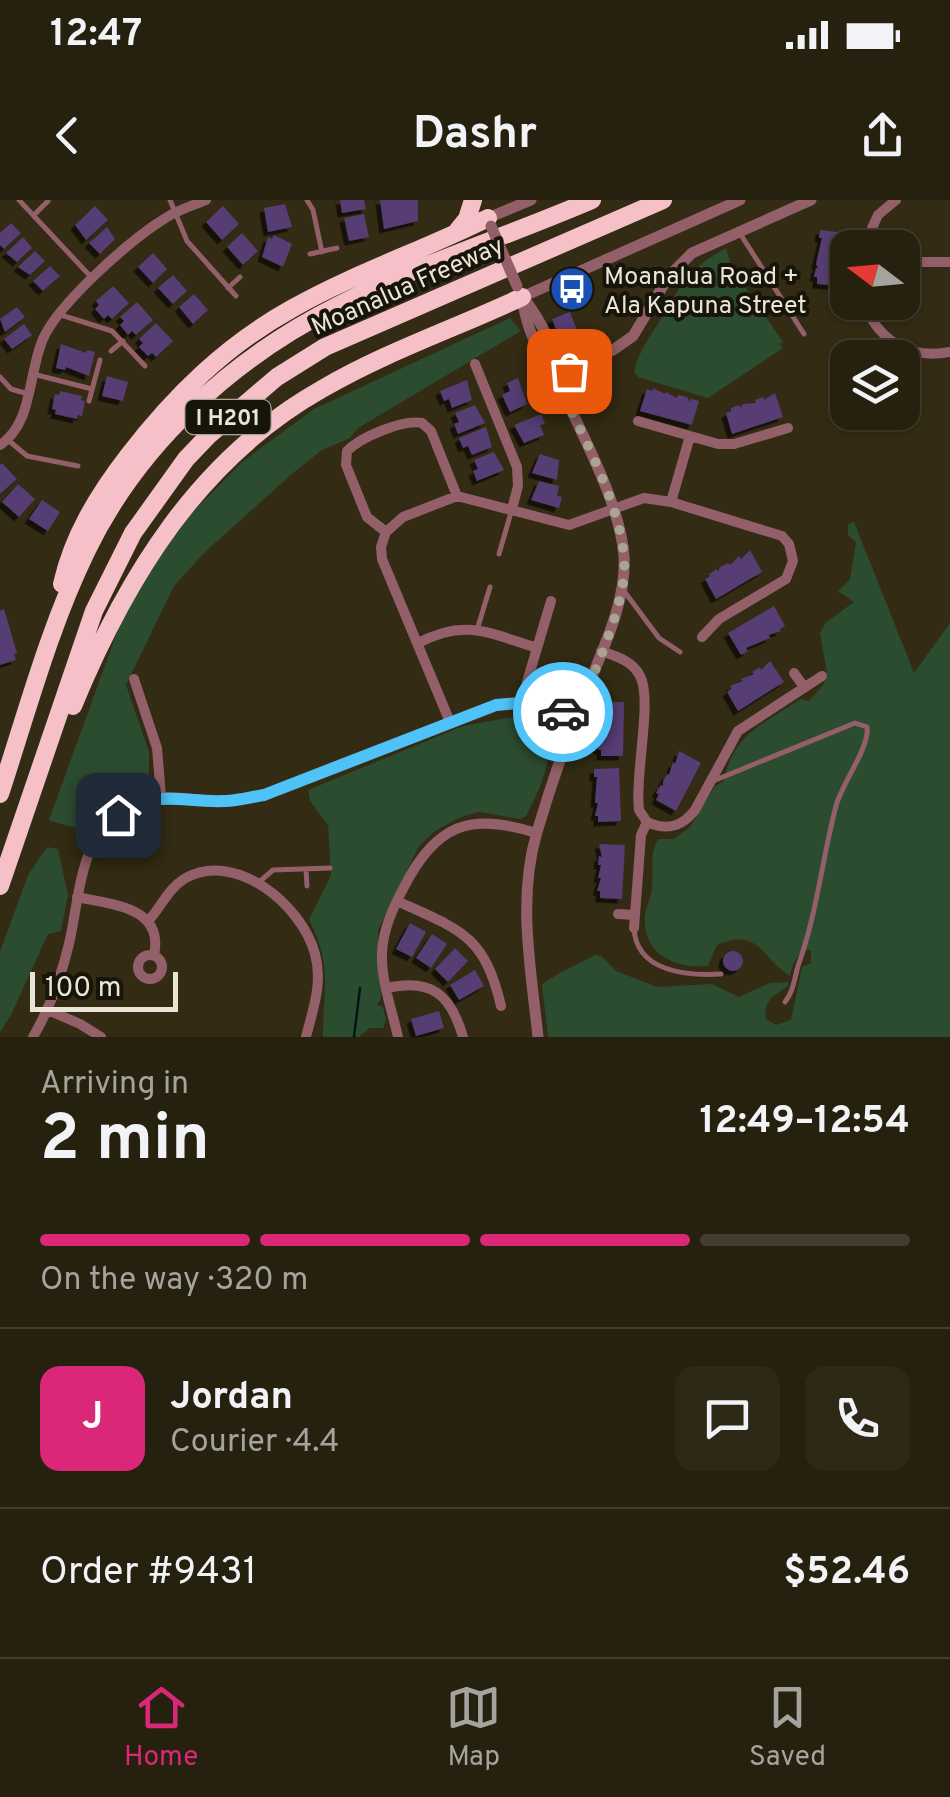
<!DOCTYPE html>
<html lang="en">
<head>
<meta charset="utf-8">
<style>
	:root { --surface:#26200e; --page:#2e2817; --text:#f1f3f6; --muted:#a4a39e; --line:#423e2e; --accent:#db2777 }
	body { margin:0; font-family:Overpass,sans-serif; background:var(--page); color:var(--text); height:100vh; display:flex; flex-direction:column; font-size:38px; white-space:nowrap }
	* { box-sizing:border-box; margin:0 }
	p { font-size:32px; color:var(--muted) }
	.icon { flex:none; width:55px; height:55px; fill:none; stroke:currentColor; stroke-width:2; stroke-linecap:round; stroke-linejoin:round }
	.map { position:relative; height:837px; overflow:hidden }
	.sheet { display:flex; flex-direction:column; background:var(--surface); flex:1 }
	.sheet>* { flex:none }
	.needle { width:65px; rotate:286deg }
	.tools { position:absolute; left:830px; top:30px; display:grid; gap:20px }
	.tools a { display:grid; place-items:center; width:90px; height:90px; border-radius:20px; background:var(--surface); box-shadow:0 2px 8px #0004,0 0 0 2px var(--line); font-size:50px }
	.scale { position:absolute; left:30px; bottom:25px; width:148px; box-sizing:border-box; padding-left:10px; border:5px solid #eae5d6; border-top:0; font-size:28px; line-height:35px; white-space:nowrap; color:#eae5d6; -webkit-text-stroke:8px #171409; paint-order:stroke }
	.pin { position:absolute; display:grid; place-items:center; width:85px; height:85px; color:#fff; margin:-42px; border-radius:20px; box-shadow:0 5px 15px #0006 }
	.courier { position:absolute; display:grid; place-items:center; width:100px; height:100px; margin:-50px; border:8px solid #4fc3f7; border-radius:50%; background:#fff; color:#222; box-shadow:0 2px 12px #0007 }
	.headline em { font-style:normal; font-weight:700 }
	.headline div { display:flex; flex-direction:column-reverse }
	.headline { display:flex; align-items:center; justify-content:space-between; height:170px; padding:0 40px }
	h1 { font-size:65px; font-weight:700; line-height:75px }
	.bar { display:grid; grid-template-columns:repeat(4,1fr); gap:15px 10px; align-content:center; height:120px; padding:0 40px }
	.bar i { height:12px; border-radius:8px; background:var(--line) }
	.bar .active { background:var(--accent) }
	.bar p { grid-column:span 4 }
	.line { display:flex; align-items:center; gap:25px; padding:0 40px; border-top:2px solid var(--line) }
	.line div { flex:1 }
	.round { display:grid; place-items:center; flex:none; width:105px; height:105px; border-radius:20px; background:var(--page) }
	.status { display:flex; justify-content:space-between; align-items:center; height:70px; padding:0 50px; background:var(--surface); direction:ltr }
	.status svg { height:28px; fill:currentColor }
	header { display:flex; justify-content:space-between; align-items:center; height:130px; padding:0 40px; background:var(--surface); font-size:45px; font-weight:700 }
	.tabs { display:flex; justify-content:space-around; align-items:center; height:140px; border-top:2px solid var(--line); background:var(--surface); font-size:28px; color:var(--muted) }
	.tabs a { display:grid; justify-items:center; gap:5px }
	.tabs .active { color:var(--accent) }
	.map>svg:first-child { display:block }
</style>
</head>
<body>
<div class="status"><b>12:47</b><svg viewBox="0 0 49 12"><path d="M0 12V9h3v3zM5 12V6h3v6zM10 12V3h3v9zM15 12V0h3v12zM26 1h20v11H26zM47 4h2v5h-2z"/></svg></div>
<header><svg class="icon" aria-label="back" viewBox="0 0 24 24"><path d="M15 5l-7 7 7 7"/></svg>Dashr<svg class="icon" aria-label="share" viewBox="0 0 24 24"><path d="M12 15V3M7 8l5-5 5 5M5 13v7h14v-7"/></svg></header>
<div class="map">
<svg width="950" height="837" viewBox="0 0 950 837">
	<defs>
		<filter id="shadow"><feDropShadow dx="-4.5" dy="4.5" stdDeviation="0" flood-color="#0009"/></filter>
	</defs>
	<rect width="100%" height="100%" fill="#332b13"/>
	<path fill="#2c4c30" d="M726,48L732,68L783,142L779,144L783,148L708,198L638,177L634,171C639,152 648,139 659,122C684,82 682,73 726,48Z
		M510,118L521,131L358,228L350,238L322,250L293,273L205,352L174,386L126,485L149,552V586C140,593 130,595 120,600C84,621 100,638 49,620L124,413L180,325L242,262L314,209Z
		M854,322L914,473L950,423V837H548L542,785C548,778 584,761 595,755L601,756L616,771L657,787L712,784L739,797L770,783L788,782V786C775,795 763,800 766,819L776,825L791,820L802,767L811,763V750L802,751L793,764L790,776C759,757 760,727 717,745L708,766C675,769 642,754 645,716C646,706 652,696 652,685C654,669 649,654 658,639H674L690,627L715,586L724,581C732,534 765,523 801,499L809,501L824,484L827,473L820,433L825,423L854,402L838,391L850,379L856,342L848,335V324Z
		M519,516C569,531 543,583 526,616L520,619L479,612L461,617L435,631L419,646L378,730L381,798L377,805L383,807L386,820L383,828H370L359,837H323C323,788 333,766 309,720L331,675L328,625L310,601L308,590L463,526Z
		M47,647L58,649L68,695L61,731L48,734L11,815L0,832V752L28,675Z"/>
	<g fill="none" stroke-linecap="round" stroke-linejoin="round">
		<path stroke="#00161f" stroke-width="2.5" d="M354,837L360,788"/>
	</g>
	<path fill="#573c73" filter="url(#shadow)" d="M340,0H364L366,9L342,13Z
		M380,0H418V21L384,29Z
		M285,4L292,27L268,32L264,8Z
		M95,6L108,20L86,40L75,25Z
		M223,6L239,24L222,40L206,22Z
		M364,14L369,37L349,41L344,18Z
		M11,23L21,33L4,49L0,45V33Z
		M107,27L115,39L100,54L89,43Z
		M820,30L845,33L839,86L817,84V77H814L816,68H818L816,64L822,38H819Z
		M242,33L258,51L243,65L227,47Z
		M274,35L292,44L283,67L262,57L268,37L272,39Z
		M23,37L32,48L17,62L6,53Z
		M35,51L45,61L30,75L18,67Z
		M153,53L167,69L153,83L138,67Z
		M50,66L60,76L43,91L33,81Z
		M173,75L187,91L173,104L158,88Z
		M113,86L129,103L112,119L108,115L104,119L95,109L99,105L96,101Z
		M194,94L208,110L193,124L179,107Z
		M137,102L153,120L136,135L132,131L128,135L120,125L124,121L120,117Z
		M17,107L25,117L5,132L0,119Z
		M570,112L582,143L564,150L552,119Z
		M156,123L173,141L156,157L152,153L148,156L139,147L143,143L139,139Z
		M24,124L32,135L12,149L4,139Z
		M61,144L86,153L87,150L95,152L89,176L66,167L65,170L56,168Z
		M107,176L128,182L123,201L102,196Z
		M518,178L527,204L510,212L502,195L510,191L507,183Z
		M467,180L472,200L452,208L449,199L444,201L440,191Z
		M653,188L665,194L666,192L677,198L678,195L687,197L690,202L691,199L699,201L692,225L640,211L647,189L653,191Z
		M60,191L82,196L81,200L85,201L82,216L78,215L77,219L55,214L56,210L52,209L55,194L59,195Z
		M775,193L783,217L732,234L726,213L731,211V208L739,205L740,208L743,204L756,203L755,200L764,197V200Z
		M475,205L485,223L458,234L454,224L459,222L455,213Z
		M541,214L545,224L540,225L544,235L524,243L514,225Z
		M486,227L492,247L472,255L468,246L463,248L459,238Z
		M494,252L504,270L477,281L473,271L478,269L474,260Z
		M540,254L559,260L557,280L532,273Z
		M2,263L17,279L0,294V265Z
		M539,281L559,286L557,296L562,297L559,308L531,300Z
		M18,284L35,299L19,317L2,302Z
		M42,300L60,312L48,331L29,319Z
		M750,350L762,372L716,399L705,379L710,376L709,374L717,369L718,372L720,367L728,363L730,365L739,356L741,359Z
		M774,406L785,426L780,429L781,431L769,435L770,438L746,448L748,451L741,455L728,433Z
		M4,409L17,453L14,454L16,460L0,465V411Z
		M770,461L784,482L738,511L727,492L732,488L730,486L743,481L741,479L754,474L752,472L760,467L761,470Z
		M598,502H624L623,556H601V550H598V541L601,540L598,536L601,510H598Z
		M679,551L701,563L676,611L656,600L659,594L656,593L661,585L663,586V581L667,574L669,575L673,562L675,564Z
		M619,568L621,621L598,622V616H595L598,603H595L597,577H594V569Z
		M599,644L625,645L622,699L600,698V691H597L601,678H598L601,665H598L599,656L602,657Z
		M410,723L426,732L412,757L396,749Z
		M432,734L447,744L431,768L416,758Z
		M455,748L468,761L448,782L435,769Z
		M723 761a10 10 0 1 1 20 0a10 10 0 1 1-20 0Z
		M475,770L484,786L459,800L450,785Z
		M439,811L444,828L416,836L411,819Z"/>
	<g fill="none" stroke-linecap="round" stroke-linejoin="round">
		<path stroke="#935f68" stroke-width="5" d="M19,0L91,77
			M170,0L187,41L236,96
			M307,0L313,10L322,52
			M34,15L48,1
			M741,35L804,134
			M310,54L337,48
			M228,88L240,77
			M61,115L112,131L145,166
			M111,151L123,141
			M33,174L92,189
			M0,177L11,189L28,194
			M89,201L100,160
			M8,240L27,256L78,266
			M499,354L512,309
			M624,391L659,438L680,452
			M477,430L490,387
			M713,581L855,523L867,527C870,547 842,583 836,606C822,659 817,714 798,766C794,780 794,790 785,802
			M306,669L307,686
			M258,683L273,670L330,668
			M634,728C636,772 687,776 721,774"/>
		<path stroke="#935f68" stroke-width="10" d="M863,48L878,15L896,0
			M902,62H950
			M864,102C877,140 910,160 950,152
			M475,164L517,267L518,286L512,309
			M638,221L718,244H734L788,228
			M0,245C33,224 28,173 43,139C58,104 130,40 164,19C177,10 192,6 206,0
			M671,302L690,236
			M386,332L403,317L457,296L569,325L644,298L671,302L782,336L789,344L793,361L786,379L719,419L702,437
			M418,443C466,418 488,433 537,448
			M601,451C616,456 633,461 640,476C653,500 634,577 639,610L647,622C667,631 682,627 695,610L738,531L822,476
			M794,473L804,487
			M134,479L157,548L161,597
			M527,482L551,401
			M515,504L557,521L574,522
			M450,522L382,359L381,347L386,332L367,317L346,265L347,251C361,237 403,219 422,223L431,231L457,296
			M77,697C114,705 164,707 154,755
			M397,701C460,730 484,734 501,806
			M618,714L635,715
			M149,720C161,707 168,689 184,679C235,649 302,705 315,754C323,783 313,809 306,837
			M634,728L641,635L647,622
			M138 767a12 12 0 1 1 24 0a12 12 0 1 1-24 0Z
			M387,788C432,778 451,795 463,837
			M48,810L80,824L101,837
			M33,837C50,808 61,777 69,744C81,692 79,621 142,601C167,593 193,600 218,601C233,602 249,598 264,595L496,505C523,502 553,500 574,522
			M398,837C392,810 381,781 382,753C383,729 393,708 404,687C436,624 470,612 536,633"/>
		<path stroke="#935f68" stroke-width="11" d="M488,18L531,0
			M522,96C541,120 555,146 556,177
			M522,97C526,127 538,154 556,177C578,228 620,301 624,356C627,405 599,456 582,501C565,544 550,588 537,632C517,699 531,769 538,837
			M522,97L740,0
			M556,177L613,150L633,136L669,76L692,53L811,0"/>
		<path stroke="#f5c0c7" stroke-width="18" d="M458,30L467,19L473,0
			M62,384C73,336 98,295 128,256C174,196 226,145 293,108C355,73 424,50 488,18
			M73,506C126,378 198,259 322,189C385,152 456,128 522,97
			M0,594C27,512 49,428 87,350C139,243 233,158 339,105C420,64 508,36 592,0
			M0,686L94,411L133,333L186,259L208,236L277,177L325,147L663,0"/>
		<path stroke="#935f68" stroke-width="11" d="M491,26L517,86"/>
	</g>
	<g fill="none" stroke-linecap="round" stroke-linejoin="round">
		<path stroke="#aaa492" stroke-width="10" stroke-dasharray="0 18" d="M563,512L574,522C591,478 615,430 623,383C633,321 580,234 556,177L569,171"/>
		<path stroke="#4fc3f7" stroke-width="12" d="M118,615C158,588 181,603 225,601C238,601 251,597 264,595L496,505L529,502L563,512"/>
	</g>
	<defs>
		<symbol id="bus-disc" viewBox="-11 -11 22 22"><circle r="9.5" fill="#1a4fb4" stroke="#171409"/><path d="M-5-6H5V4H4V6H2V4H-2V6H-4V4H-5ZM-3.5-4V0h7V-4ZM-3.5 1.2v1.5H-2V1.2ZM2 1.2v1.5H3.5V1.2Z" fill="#fff"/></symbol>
	</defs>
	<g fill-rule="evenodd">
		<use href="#bus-disc" x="547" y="64" width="50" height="50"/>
	</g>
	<g text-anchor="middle" stroke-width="8" stroke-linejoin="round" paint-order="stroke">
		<rect fill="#171409" stroke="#aba698" stroke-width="2.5" x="185.5" y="200" width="85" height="34" rx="8"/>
		<g font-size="22" font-weight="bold" fill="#eae5d6">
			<text x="228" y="225">I H201</text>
		</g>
		<g font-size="25" fill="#eae5d6" stroke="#171409" text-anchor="start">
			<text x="604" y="84">Moanalua Road +<tspan x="604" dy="29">Ala Kapuna Street</tspan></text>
		</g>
		<g font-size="25" fill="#eae5d6" stroke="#171409">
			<text transform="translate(407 85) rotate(-24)" y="9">Moanalua Freeway</text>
		</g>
	</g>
</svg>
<div class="tools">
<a><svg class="needle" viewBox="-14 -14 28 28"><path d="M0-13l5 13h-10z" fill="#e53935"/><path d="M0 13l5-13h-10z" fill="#a4a39e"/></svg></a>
<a><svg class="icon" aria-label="layers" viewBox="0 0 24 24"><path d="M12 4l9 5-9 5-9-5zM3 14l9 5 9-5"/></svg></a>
</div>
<div class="scale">100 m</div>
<div class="pin" style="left:569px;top:171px;background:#ea580c"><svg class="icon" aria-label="bag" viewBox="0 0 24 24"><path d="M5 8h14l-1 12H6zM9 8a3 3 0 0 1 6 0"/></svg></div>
<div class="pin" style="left:118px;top:615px;background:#1f2937"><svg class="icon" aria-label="home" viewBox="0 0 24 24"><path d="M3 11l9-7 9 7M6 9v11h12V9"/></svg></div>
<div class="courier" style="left:563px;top:512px"><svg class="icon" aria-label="car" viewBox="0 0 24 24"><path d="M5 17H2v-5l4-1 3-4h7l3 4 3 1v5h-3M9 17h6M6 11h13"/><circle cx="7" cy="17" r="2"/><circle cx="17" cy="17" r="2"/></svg></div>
</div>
<section class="sheet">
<div class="headline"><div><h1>2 min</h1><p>Arriving in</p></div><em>12:49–12:54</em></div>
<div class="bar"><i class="active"></i><i class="active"></i><i class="active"></i><i></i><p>On the way · 320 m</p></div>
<div class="line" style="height:180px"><b class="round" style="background:var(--accent);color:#fff">J</b><div><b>Jordan</b><p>Courier · 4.4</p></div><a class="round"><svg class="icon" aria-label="chat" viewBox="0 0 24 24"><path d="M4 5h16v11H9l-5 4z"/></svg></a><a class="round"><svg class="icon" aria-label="phone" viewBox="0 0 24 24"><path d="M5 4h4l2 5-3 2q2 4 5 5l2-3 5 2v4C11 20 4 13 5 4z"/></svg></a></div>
<div class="line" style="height:130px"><div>Order #9431</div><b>$52.46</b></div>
</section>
<nav class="tabs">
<a class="active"><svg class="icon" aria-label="home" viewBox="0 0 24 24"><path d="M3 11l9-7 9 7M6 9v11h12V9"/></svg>Home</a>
<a><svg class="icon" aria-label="map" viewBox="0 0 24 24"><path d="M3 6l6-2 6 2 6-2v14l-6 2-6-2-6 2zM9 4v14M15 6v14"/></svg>Map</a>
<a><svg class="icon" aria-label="saved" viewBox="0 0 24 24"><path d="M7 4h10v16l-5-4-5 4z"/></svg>Saved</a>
</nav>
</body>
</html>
